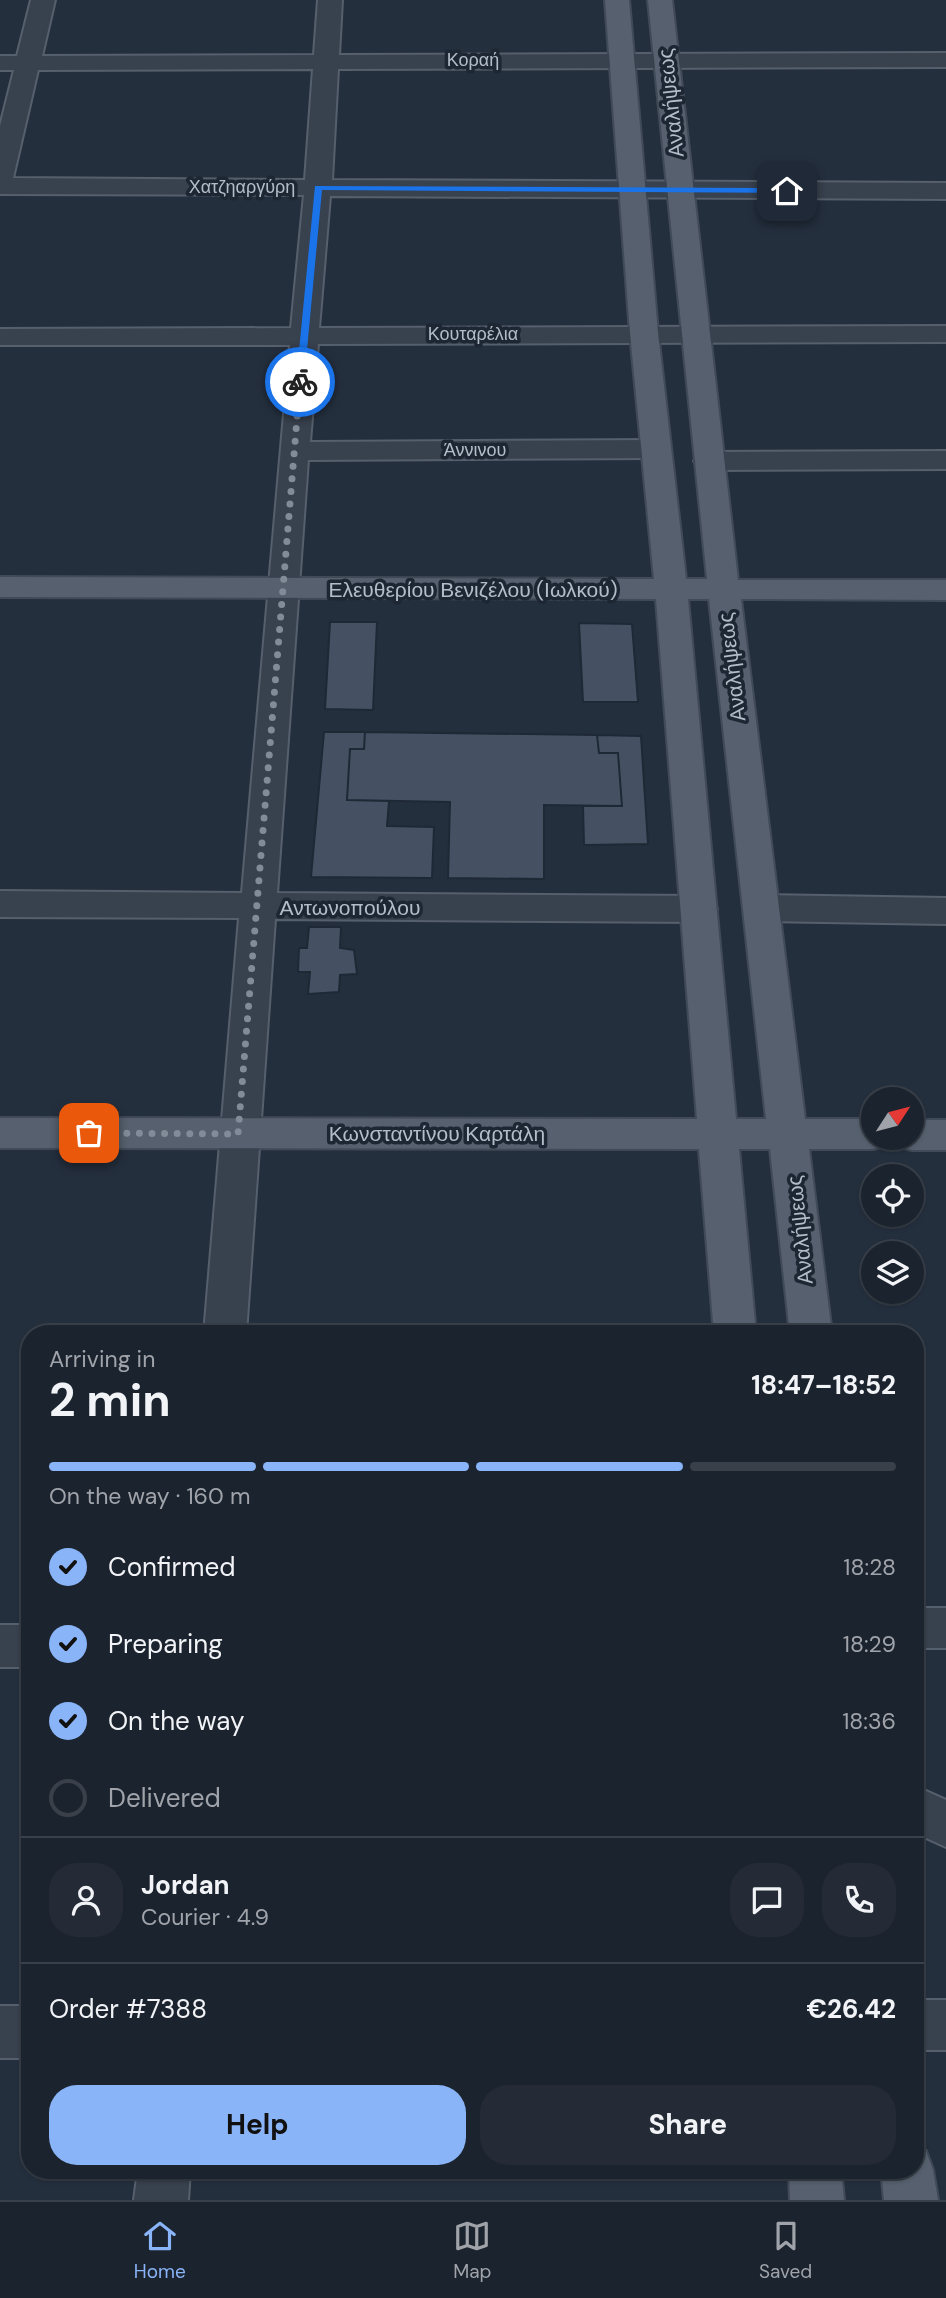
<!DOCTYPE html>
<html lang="en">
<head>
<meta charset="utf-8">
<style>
	:root { --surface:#1b232e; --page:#242b36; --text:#f1f3f6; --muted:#a0a4aa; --line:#39404a; --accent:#8ab4f8 }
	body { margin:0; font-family:"DM Sans",sans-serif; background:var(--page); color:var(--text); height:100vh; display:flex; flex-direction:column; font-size:26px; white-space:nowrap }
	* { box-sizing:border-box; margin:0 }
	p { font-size:23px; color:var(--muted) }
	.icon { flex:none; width:38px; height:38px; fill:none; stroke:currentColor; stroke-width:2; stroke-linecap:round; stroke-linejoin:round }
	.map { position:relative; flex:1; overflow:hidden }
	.sheet { position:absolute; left:21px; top:1325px; width:903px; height:854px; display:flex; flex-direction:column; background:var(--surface); border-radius:28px; box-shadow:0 2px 5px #0004,0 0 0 2px var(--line) }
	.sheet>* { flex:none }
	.needle { width:46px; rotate:54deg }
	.controls { position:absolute; left:861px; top:1087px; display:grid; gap:14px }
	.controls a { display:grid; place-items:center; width:63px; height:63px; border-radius:50%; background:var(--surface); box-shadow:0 2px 5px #0004,0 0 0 2px var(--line); font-size:35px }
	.pin { position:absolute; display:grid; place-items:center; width:60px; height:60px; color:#fff; margin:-30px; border-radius:14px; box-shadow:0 4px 10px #0006 }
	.courier { position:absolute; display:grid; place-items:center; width:70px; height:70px; margin:-35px; border:5px solid #1a73e8; border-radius:50%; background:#fff; color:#222; box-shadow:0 2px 9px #0007 }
	.headline em { font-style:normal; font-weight:700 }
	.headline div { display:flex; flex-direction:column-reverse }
	.headline { display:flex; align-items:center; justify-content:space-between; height:119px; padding:0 28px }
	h1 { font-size:46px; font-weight:700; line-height:52px }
	.bar { display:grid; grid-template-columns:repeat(4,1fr); gap:10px 7px; align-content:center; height:84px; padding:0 28px }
	.bar i { height:9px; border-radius:5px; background:var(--line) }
	.bar .active { background:var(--accent) }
	.bar p { grid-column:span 4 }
	.line { display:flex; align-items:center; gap:18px; padding:0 28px; border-top:2px solid var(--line) }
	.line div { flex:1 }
	.round { display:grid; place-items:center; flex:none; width:74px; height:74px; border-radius:28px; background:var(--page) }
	ol { padding:0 28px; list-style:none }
	li { display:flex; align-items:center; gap:21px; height:77px }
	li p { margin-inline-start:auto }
	li .icon { padding:7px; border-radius:50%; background:var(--accent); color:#111; stroke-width:4 }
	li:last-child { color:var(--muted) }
	li i { width:38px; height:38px; border:4px solid var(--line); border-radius:50% }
	.action { display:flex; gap:14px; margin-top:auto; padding:14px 28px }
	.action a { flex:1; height:80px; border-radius:28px; background:var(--accent); color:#111; font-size:28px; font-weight:700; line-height:80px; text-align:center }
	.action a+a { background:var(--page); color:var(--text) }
	.tab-bar { display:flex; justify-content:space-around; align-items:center; height:98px; border-top:2px solid var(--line); background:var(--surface); font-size:19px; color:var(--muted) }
	.tab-bar a { display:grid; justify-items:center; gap:4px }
	.tab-bar .active { color:var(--accent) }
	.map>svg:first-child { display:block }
</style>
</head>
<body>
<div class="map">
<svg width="946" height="2200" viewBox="0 0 946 2200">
	<rect width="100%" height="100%" fill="#242f3e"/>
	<path fill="#455162" stroke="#1f2835" stroke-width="2" d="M330,622H377L373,710L325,709Z
		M579,623L632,624L638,702H583Z
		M324,732H365L364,749H350L347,800L389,801L387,826L434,827L432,878L311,877Z
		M365,732L597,735L599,753H618L622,806L544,805V879L448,878L450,802L347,800L350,749H364Z
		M597,735L641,736L648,844L584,845L583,806H622L618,753H599Z
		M309,927H341L340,948L354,950L357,974L340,975L339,992L308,994L310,972H298L299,948H307Z"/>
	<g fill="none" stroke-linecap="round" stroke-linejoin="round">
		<defs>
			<path id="minor" d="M31,0H55L42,56L314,55L318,0H342L339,55L946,53V67L338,69L332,180L946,183V199L330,196L319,328L946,326V342L318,344L310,442L656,440L667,443L671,449L667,455L656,458L308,460L277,893L699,896L712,900L717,909L712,918L699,922L275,919L246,1334H204L239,918L0,917V891L242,893L290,345H0V329L291,328L304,195L0,194V126L14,70H0V56H17ZM313,69L305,180L13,178L38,70Z
				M946,451V469L709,470L698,467L694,461L698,455L709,452Z
				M762,895L946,898V924L762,921L749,917L744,908L749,899Z
				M915,1608H946V1648H915Z
				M0,1625H30V1667H0Z
				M915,1786L946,1800V1847L915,1833Z
				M915,2000H946V2050H915Z
				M0,2006H30V2058H0Z
				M138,2170H190L188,2200H134Z"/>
			<path id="major" d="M605,0H629L658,333L686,579H707L648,0H672L738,580H946V600L741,599L805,1119H873V1138H891L887,1145L873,1149H809L832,1334H790L770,1149H739L756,1334H714L699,1149L0,1148V1118L697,1119L656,599L0,597V577L654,579L630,333ZM688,599H709L766,1119H736Z
				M912,1120H946V1150H912L898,1146L894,1138H912Z
				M915,2147L926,2151L933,2170L938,2200H884L881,2170H915Z
				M789,2170H841L844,2200H790Z"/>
		</defs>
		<use href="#minor" stroke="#565f6c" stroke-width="4"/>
		<use href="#major" stroke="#414a57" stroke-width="4"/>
		<use href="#minor" fill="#38414e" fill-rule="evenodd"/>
		<use href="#major" fill="#56606e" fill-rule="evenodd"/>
	</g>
	<path fill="#1a73e8" d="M315,186L787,188L791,191L787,193L322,190L304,382L300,385L296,382Z"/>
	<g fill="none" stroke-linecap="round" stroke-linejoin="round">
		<path stroke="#828b98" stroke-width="7" stroke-dasharray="0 12.6" d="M89,1133L238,1134L300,382"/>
	</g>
	<g text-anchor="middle" stroke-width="7" stroke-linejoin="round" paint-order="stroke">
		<g font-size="18" fill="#b4bcc9" stroke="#1d2633">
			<text x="473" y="66">Κοραή</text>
			<text x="242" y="193">Χατζηαργύρη</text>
			<text x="473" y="340">Κουταρέλια</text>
			<text x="475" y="456">Άννινου</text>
		</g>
		<g font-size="21" fill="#b4bcc9" stroke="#1d2633">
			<text transform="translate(671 103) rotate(-96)" y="7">Αναλήψεως</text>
			<text x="473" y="597">Ελευθερίου Βενιζέλου (Ιωλκού)</text>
			<text transform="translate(732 667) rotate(-97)" y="7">Αναλήψεως</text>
			<text x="350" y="915">Αντωνοπούλου</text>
			<text x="437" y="1141">Κωνσταντίνου Καρτάλη</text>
			<text transform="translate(800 1230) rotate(-96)" y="7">Αναλήψεως</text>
		</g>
	</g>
</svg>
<div class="controls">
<a><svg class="needle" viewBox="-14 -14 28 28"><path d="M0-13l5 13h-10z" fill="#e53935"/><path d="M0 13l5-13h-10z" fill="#a0a4aa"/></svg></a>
<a><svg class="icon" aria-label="locate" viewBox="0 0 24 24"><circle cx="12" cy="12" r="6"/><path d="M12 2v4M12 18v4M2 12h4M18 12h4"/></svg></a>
<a><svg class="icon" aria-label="layers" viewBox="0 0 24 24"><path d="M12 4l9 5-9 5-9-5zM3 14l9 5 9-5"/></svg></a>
</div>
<div class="pin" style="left:89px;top:1133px;background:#ea580c"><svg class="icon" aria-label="bag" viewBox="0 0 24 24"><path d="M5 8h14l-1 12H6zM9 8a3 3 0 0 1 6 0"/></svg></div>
<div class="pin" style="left:787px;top:191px;background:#1f2937"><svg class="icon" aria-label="home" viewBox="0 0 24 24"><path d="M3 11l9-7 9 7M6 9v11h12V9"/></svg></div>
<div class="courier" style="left:300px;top:382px"><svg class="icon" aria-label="bike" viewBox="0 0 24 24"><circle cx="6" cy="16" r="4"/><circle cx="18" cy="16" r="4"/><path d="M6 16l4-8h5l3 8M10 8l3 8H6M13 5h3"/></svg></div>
<section class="sheet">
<div class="headline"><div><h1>2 min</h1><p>Arriving in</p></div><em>18:47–18:52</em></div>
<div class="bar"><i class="active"></i><i class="active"></i><i class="active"></i><i></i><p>On the way · 160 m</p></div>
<ol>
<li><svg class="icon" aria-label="check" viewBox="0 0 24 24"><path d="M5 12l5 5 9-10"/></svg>Confirmed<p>18:28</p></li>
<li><svg class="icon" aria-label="check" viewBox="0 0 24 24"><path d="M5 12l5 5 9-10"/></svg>Preparing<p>18:29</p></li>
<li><svg class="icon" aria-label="check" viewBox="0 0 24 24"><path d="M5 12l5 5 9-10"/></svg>On the way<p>18:36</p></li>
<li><i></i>Delivered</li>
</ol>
<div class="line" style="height:126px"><a class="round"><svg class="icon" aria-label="person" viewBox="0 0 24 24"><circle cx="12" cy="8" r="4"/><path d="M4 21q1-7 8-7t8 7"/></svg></a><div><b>Jordan</b><p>Courier · 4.9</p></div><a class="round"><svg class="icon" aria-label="chat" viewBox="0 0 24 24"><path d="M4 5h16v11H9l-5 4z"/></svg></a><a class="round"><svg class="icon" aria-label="phone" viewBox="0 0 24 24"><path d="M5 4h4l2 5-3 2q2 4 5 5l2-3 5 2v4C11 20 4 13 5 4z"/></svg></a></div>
<div class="line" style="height:91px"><div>Order #7388</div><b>€26.42</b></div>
<div class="action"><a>Help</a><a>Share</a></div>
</section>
</div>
<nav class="tab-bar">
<a class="active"><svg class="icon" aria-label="home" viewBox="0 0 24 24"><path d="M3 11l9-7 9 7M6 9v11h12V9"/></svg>Home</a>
<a><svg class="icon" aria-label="map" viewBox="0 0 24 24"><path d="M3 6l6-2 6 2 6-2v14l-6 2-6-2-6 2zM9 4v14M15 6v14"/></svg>Map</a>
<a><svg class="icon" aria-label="saved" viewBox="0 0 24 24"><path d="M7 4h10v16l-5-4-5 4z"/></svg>Saved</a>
</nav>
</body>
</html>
